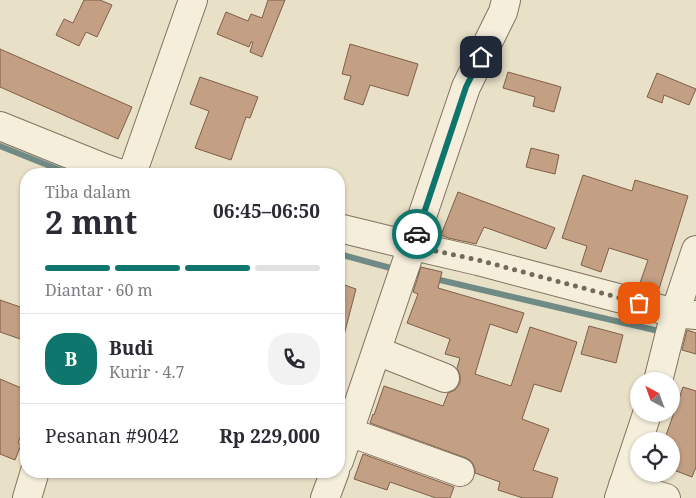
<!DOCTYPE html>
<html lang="id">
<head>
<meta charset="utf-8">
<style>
	:root { --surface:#fff; --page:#f2f2f3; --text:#2b2b33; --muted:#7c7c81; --line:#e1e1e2; --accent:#0f766e }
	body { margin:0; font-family:"Noto Serif",serif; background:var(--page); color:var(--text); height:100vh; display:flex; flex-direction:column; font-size:19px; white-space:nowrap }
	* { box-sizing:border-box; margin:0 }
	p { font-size:16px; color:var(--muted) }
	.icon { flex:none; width:28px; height:28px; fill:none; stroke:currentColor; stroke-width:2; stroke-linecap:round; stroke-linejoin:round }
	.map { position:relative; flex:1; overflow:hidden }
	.panel { position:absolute; left:20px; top:168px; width:325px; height:310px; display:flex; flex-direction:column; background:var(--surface); border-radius:20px; box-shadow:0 1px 4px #0004 }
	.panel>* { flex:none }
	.needle { width:32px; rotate:319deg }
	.tools { position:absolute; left:630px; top:372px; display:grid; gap:10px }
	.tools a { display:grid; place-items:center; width:50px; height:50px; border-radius:50%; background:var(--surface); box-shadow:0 1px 4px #0004; font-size:25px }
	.pin { position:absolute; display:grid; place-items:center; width:42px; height:42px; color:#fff; margin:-21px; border-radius:10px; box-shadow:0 2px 8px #0006 }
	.courier { position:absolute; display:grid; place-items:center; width:50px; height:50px; margin:-25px; border:4px solid #0f766e; border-radius:50%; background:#fff; color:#222; box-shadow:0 1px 6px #0007 }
	.summary em { font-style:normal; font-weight:700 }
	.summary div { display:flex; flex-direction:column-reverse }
	.summary { display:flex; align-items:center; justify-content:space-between; height:85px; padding:0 25px }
	h1 { font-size:32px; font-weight:700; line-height:38px }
	.bar { display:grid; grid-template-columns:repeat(4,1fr); gap:8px 5px; align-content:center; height:60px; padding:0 25px }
	.bar i { height:6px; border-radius:4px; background:var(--line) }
	.bar .current { background:var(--accent) }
	.bar p { grid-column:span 4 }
	.line { display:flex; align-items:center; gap:12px; padding:0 25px; border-top:1px solid var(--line) }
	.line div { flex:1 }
	.round { display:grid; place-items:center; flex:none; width:52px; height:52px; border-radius:20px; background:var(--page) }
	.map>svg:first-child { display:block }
</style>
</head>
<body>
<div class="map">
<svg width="696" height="498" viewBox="0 0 696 498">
	<rect width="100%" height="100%" fill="#e9e0c8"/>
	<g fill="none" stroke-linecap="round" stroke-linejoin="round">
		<path stroke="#708b85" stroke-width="6" d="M0,146L70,174
			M140,170L155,174
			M339,254L398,270
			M410,273L663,332"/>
	</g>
	<path fill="#c39f83" stroke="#7f5f48" d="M84,0H100L112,5L97,37L86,32L79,46L56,35L64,19L73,23Z
		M268,0H285L262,57L250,52L253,42H251L249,47L217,34L226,12L248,21L251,14L262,18Z
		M350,44L418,64L408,96L370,85L363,105L344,99L351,76L342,74Z
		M0,49L132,107L118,139L0,87Z
		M508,72L561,87L554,112L533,106L535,97L503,88Z
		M657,73L696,89L689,105L664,95L662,103L647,97Z
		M200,77L258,97L250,118L246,117L231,160L195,148L209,111L190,104Z
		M531,148L559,155L555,174L526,167Z
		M583,175L632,191L635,180L688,196L659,289L640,283L648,260L609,248L601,272L581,265L587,246L562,238Z
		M458,192L555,228L546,249L484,227L476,244L448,238L441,235Z
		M421,267L442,272L438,288L524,313L517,333L490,324L475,374L511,386L530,327L577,342L561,392L534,384L522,419L549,429L533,470L558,478L552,498H523L498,490L500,482L475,473V469L472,462L466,458L370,423L373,414L374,415L384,386L443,406L448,393L455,390L460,383V375L457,368L460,358L445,354L450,339L407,323L418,294L413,292Z
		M339,283L356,289L344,335L339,334Z
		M0,300L26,309V341L0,332Z
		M589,326L623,335L616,363L581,354Z
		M687,330L696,333V354L682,350Z
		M0,379L26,390V422L18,443L21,445L15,460L0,454Z
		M683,387L696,391V467L692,477L671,469V441H664Z
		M363,454L454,487L450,498H436L390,482L387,490L354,479Z"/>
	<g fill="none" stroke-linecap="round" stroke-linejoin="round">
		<defs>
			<path id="minor" d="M0,126L104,168L121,174
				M132,174L193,0
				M339,228L413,246L478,261L675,313L696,315
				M377,351L445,378
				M658,381L675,313L696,250
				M349,432L460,472
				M339,461L466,87L503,12L506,0
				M623,485L666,498
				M27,498L35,471
				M325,498L335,471
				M619,498L647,414"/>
		</defs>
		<use href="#minor" stroke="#83735f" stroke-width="30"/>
		<use href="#minor" stroke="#f5eedb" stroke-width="28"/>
	</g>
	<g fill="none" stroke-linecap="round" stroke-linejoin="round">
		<path stroke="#746a5b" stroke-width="5" stroke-dasharray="0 9" d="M417,234L413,246L478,260L639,303"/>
		<path stroke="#0f766e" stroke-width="6" d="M417,234L466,87L481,57"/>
	</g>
</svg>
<div class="tools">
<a><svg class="needle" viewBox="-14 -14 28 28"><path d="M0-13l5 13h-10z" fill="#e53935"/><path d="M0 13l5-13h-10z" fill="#7c7c81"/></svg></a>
<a><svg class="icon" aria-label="locate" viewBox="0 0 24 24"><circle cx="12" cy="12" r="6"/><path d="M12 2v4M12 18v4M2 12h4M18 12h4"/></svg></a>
</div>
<div class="pin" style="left:639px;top:303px;background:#ea580c"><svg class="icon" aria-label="bag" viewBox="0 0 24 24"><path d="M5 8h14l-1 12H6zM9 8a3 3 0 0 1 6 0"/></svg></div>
<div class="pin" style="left:481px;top:57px;background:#1f2937"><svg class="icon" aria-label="home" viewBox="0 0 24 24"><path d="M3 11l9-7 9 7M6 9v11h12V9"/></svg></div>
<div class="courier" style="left:417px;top:234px"><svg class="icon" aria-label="car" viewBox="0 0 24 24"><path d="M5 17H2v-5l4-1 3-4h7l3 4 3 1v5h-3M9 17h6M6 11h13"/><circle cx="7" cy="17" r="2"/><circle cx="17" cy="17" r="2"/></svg></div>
<section class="panel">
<div class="summary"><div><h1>2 mnt</h1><p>Tiba dalam</p></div><em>06:45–06:50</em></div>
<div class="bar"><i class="current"></i><i class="current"></i><i class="current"></i><i></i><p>Diantar · 60 m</p></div>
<div class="line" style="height:90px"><b class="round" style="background:var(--accent);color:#fff">B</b><div><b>Budi</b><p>Kurir · 4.7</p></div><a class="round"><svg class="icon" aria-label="phone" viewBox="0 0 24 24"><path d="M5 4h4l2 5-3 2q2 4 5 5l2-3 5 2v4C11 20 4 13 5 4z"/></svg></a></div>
<div class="line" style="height:65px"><div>Pesanan #9042</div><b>Rp 229,000</b></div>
</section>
</div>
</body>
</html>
